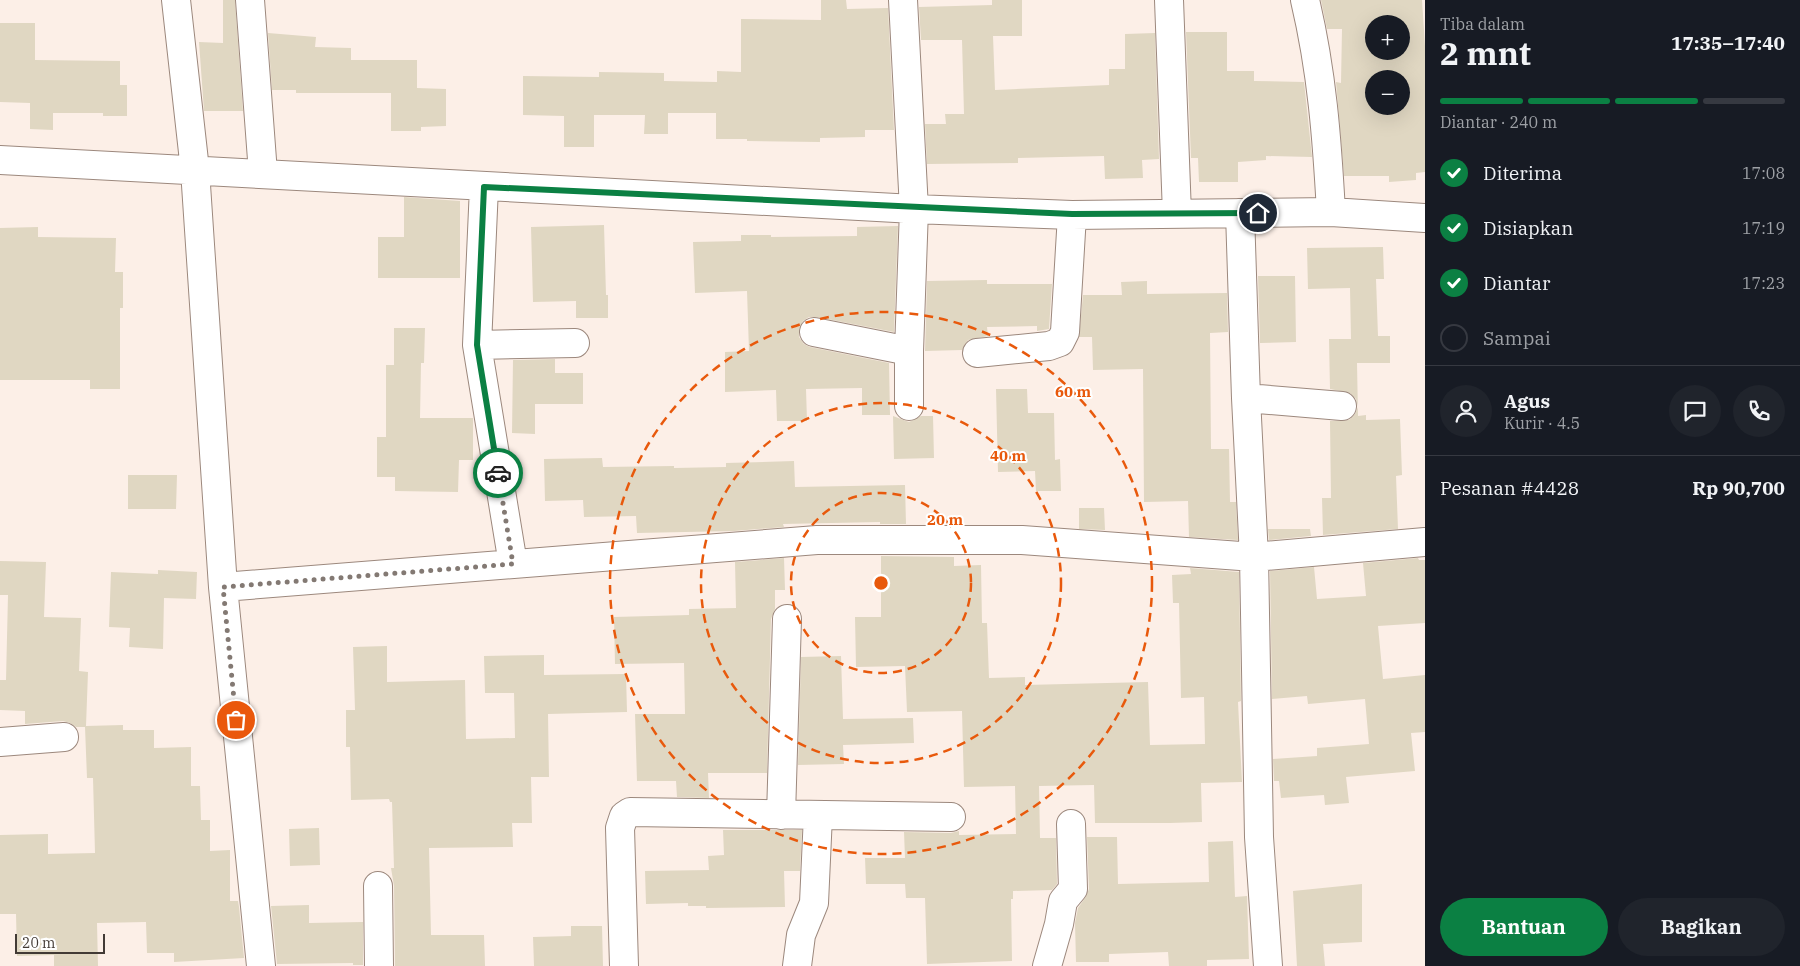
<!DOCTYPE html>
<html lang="id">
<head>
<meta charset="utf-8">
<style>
	:root { --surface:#171b24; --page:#20242c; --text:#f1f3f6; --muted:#9ea1a6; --line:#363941; --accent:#0b8043 }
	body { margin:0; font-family:"IBM Plex Serif",serif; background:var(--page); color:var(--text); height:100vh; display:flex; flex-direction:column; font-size:19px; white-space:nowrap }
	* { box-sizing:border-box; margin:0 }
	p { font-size:16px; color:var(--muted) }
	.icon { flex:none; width:28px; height:28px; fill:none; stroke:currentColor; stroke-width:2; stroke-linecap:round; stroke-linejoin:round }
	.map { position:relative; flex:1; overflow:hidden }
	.side { display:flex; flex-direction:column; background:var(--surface); width:375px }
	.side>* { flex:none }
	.fabs { position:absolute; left:1365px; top:15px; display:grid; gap:10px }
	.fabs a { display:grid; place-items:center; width:45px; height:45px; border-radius:50%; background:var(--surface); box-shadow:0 5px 20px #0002; font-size:25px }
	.scale { position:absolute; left:15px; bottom:12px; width:90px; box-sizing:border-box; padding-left:5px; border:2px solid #423a35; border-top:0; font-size:14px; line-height:18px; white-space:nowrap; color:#423a35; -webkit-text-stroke:4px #fff; paint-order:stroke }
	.pin { position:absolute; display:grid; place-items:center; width:42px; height:42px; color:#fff; margin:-21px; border:2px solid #fff; border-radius:50%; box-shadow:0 1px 5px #0007 }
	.courier { position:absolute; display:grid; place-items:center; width:50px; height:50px; margin:-25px; border:4px solid #0b8043; border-radius:50%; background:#fff; color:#222; box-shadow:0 1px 6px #0007 }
	.overview em { font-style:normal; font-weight:800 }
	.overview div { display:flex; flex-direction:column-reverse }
	.overview { display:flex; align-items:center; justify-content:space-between; height:85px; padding:0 15px }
	h1 { font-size:32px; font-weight:800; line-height:38px }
	.bar { display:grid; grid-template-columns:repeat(4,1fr); gap:8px 5px; align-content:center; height:60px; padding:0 15px }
	.bar i { height:6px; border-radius:4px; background:var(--line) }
	.bar .current { background:var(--accent) }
	.bar p { grid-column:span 4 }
	.line { display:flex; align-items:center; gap:12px; padding:0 15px; border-top:1px solid var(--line) }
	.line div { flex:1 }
	.round { display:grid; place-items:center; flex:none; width:52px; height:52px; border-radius:26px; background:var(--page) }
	ol { padding:0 15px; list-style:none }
	li { display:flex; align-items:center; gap:15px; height:55px }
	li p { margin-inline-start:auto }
	li .icon { padding:5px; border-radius:50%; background:var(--accent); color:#fff; stroke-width:4 }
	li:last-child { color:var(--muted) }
	li i { width:28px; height:28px; border:2px solid var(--line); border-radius:50% }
	.cta { display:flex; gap:10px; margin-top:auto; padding:10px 15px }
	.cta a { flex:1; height:58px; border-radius:30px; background:var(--accent); color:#fff; font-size:20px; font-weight:800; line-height:58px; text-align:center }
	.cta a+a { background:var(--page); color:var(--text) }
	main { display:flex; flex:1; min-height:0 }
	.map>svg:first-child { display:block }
</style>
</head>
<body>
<main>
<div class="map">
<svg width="1425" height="966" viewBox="0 0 1425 966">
	<rect width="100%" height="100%" fill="#fcefe7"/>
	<path fill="#e0d7c2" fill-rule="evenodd" d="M223,0H235L243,111H204L199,42L223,43Z
		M821,0H846L847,9L888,8L894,130H865V137L820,138V142L747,141V139H716V113H668V134H644L645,115H594V147H564V116L523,115V76L599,77V72L664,73V81L717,82V71L741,72V19L821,20Z
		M992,0H1022V36H993L995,90L1109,85V69H1125V34L1155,33L1159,159L1142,160L1143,178L1105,179L1104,156L1018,158V163L927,164L925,124H946L945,114H964L962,40H921L919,7L992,5Z
		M1321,0H1422L1425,46V172L1416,173V180L1389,182V176H1344L1336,82L1341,83L1342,29H1327ZM1374,24H1401V51H1374ZM1374,79H1401V106H1374Z
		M0,23H35V60L120,61V85H127V116H103V113H53V130L30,129V103L0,102Z
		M1186,32H1227V71H1254V81L1304,82L1312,157L1266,156V160L1238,162V182H1199L1198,158H1191Z
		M268,33L316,37L315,47L351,48V60H417V88L446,89V126L421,127V131H391V93H296V90H272Z
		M404,197L460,201V278H378V237H404Z
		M604,225L606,295H608V318H576V301L533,302L531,227Z
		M898,226L894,332L817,317H809L803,321L799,329V337L804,344L810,347L889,363L890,415H862V388L806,389L807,421H777L776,390L725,392V352L749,351L747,291L695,293L693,242L741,241V235H771V237L857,236V227Z
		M38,227V237L116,238L115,272H123V308H120V389H90V380H0V228Z
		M1383,247L1384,279H1376L1378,336H1390V363H1357L1358,416L1366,415V420L1400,419L1402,475L1396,476L1398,529L1323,535L1322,498H1331L1330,421L1349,420L1355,414L1358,407L1356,399L1350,393L1330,389L1329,339H1351L1350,288L1308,289L1307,248Z
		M1258,276H1295L1296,342L1260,343Z
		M987,280V284H1052L1049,329L1037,331V326L987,327L988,336L968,340L962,350L925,351L927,281Z
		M1147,281V294L1227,293L1228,332L1210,333L1211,449H1229L1230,502H1236L1238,540L1189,537L1188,501L1144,502L1143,369L1093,370L1092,337H1079L1083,295H1122L1121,282Z
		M394,328H425L424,363H421L420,418H473V460H459L458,492L395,491V477H377V437H386V365H394Z
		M555,359V373H583V404H518H535V434L512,433L513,360Z
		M996,389H1027L1028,413H1054L1055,460L1060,459L1061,491H1036L1035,471L998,472Z
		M893,416L909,422L921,416H933L934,458L894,459Z
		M602,458L603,467L674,466V468L726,467V463L794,461L795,487L905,485L906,524H880V522L783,524L784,527L734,531L637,533L636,516L584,517L583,500L545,501L544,459Z
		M128,475H177L176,509H128Z
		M1079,508H1104L1105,530L1079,529Z
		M1268,529H1310L1311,536L1269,540Z
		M881,556L954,557V566L981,565L982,623H987L989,678L1025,677V685L1148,682L1150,745L1205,744L1204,697L1181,698L1179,603H1173L1172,575L1191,574L1190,568L1239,572L1241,701L1238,702L1242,782L1201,783L1202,822L1170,823H1095L1094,785L1039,786L1040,838H1056L1057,884L1052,890L1013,891V899H1011L1012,961L927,964L925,898H906L905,884H866L865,858H905L904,832L951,833L959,831V835L1016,834L1015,786L964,787L962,711L907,712L905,666L856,667L855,617H881Z
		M784,558L785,590H775V609L771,619L767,773H708L709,798L677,797L676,781H637L635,714H685L684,663L615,664L614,617L689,615V609L736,608L735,562Z
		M1418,558L1419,560H1425V623L1378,626L1383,679L1425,675V732L1411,733L1415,771L1346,777L1349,803L1325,805L1324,795L1281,798L1279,781H1274L1273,759L1317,756V748L1369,744L1365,699L1308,704L1307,696L1272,699L1270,571L1314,567L1317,599L1366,596L1363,563Z
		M0,561L46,562L44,617L81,618L79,671L88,672L86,726L123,725V730H154V748L191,747V786H200L201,820H210V851L230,850V901H238L239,907L244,958L174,962V953H147L146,922L97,923L98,966H54V955L17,956L16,914H0V835L48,834V854L95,853L93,778H87L85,727H76L70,723L63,721L25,724V711L0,710V680H6L8,595H0Z
		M158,570L197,572L196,599L164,598L163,649L129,647L130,628L109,627L111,572L158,574Z
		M387,646V682L465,680L466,739L515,738L514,693H485L484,656L544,655V675L626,674L627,712L548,714L549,777H531L532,823H512L513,847L429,848L431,935H484L485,966H395L394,886L391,868H394L392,802H390L389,799L351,800L350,747H346V710H355L353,647Z
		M841,656L843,719L913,718L914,743L843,745L844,764L798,765L801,657Z
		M319,828L320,865L290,866L289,829Z
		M723,830H802L800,871H784L785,907L706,908V906H688V903L646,904L645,871L709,870L708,856L724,855Z
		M1087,837H1117L1118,884L1209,882L1208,842L1233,841L1235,897L1247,896L1249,959L1207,960V966H1169L1168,952L1109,954V962H1076L1075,923L1078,908L1085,898L1089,889Z
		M1362,884V942L1323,944L1325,966H1297L1293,891Z
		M309,905V923L363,922V965H353V963L277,964L271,906Z
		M571,926H602L603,966H534L533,937L571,936Z"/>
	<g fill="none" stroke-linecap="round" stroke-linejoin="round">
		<defs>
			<path id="minor" d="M176,0L195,170L223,587L261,966
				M250,0L263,173
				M903,0L914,209L909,351V406
				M1169,0L1177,214
				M1305,0C1322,72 1327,139 1331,212
				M0,160L914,209L1072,215L1331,212L1425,218
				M484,187L477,345L513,564
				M1240,213L1246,398L1254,557L1259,837L1268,966
				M814,332L909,351
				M477,345L575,343
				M977,353L1049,346L1060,342L1065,332L1072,215
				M1246,398L1342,406
				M223,587L817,540H1022L1254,557L1425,542
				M0,742L64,737
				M781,815L787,619
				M378,886L379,966
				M624,966L620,828L624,816L630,812L951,817
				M797,966L801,935L814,903L818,815
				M1047,966L1059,924L1063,901L1073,889L1071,824"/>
		</defs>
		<use href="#minor" stroke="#9c887d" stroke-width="30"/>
		<use href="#minor" stroke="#fff" stroke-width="28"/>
	</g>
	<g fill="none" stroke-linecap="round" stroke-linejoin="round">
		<path stroke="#837973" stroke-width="5" stroke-dasharray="0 9" d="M236,720L223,587L513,564L498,473"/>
		<path stroke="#0b8043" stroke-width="6" d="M498,473L477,345L484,187L1072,214L1258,213"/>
	</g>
	<g fill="none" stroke="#e8590c" stroke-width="2.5" stroke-dasharray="9 6">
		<circle cx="881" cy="583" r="90"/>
		<circle cx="881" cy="583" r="180"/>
		<circle cx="881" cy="583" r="271"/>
	</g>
	<circle cx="881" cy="583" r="8" fill="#e8590c" stroke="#fff" stroke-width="2.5"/>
	<g font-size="15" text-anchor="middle" font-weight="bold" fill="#e8590c" stroke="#fff" stroke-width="4" stroke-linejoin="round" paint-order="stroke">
		<text x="1073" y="397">60 m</text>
		<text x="1008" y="461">40 m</text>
		<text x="945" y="525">20 m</text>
	</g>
</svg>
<div class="fabs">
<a>+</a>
<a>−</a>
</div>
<div class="scale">20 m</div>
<div class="pin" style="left:236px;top:720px;background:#ea580c"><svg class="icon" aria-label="bag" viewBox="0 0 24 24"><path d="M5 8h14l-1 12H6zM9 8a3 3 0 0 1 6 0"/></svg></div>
<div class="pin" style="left:1258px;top:213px;background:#1f2937"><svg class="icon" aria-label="home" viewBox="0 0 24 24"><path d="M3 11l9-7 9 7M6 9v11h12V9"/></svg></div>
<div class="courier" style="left:498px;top:473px"><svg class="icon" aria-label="car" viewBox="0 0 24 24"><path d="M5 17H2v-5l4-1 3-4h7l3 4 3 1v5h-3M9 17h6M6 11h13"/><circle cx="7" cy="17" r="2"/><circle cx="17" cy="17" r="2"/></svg></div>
</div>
<section class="side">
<div class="overview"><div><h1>2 mnt</h1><p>Tiba dalam</p></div><em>17:35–17:40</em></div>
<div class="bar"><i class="current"></i><i class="current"></i><i class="current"></i><i></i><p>Diantar · 240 m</p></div>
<ol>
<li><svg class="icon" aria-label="check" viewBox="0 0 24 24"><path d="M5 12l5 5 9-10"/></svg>Diterima<p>17:08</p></li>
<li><svg class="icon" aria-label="check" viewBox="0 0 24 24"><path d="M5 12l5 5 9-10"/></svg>Disiapkan<p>17:19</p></li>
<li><svg class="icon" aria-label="check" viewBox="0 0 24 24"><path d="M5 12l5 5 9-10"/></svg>Diantar<p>17:23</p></li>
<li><i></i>Sampai</li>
</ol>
<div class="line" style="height:90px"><a class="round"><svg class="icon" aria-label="person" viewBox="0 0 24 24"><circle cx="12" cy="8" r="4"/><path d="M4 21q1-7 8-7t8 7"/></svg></a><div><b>Agus</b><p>Kurir · 4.5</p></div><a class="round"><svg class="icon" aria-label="chat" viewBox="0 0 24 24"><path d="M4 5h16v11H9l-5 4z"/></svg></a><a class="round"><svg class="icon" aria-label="phone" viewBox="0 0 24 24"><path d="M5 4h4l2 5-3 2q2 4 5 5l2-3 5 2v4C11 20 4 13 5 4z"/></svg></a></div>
<div class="line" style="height:65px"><div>Pesanan #4428</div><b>Rp 90,700</b></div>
<div class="cta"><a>Bantuan</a><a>Bagikan</a></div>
</section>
</main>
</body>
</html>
